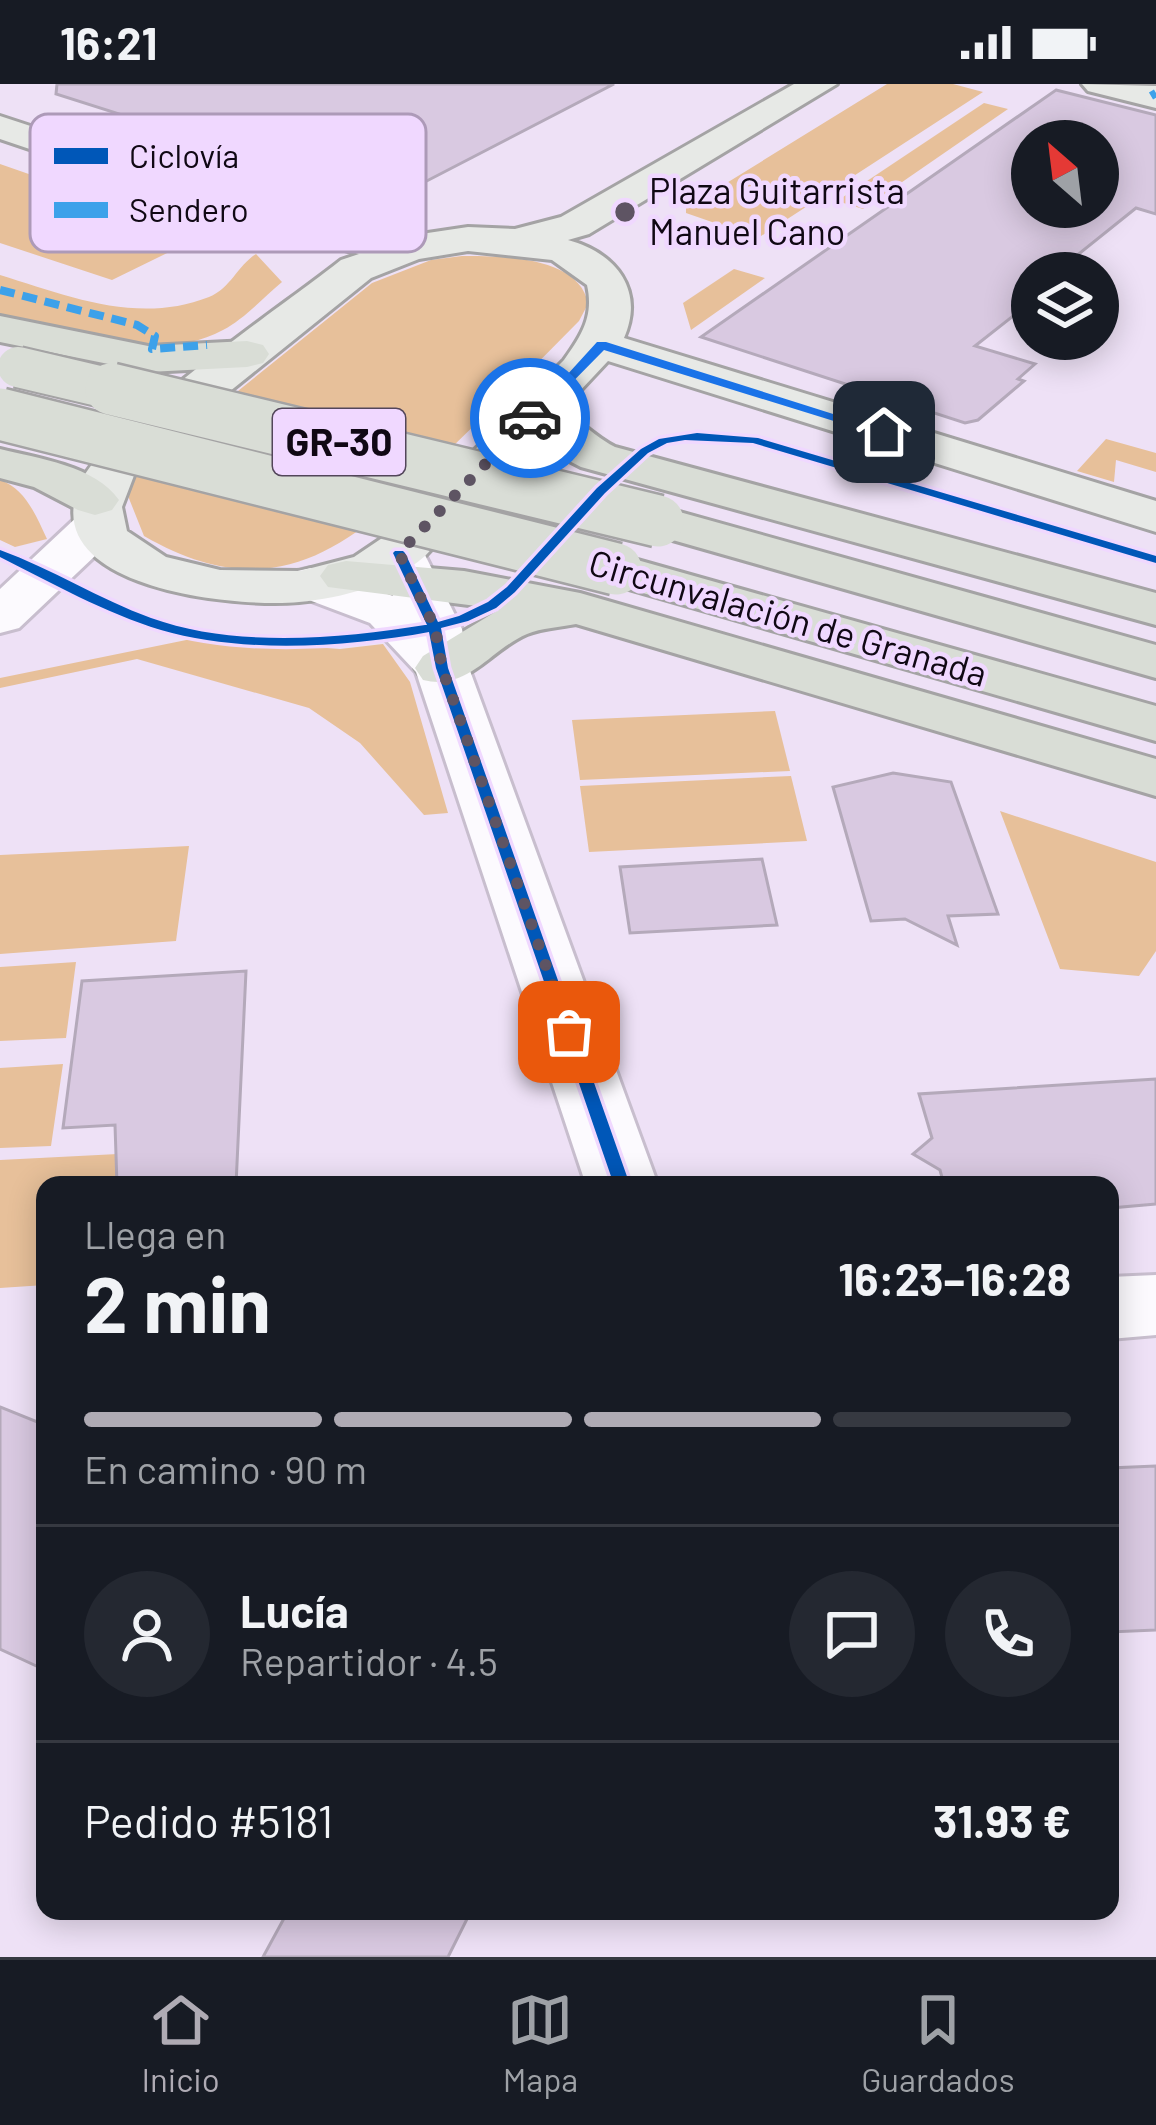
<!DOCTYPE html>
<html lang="es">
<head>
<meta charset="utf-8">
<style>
	:root { --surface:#171b24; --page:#242831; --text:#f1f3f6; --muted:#9ea1a6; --line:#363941; --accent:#afabb4 }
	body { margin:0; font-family:Barlow,sans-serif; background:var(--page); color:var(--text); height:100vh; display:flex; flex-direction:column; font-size:45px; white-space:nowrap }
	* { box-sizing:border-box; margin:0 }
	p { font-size:39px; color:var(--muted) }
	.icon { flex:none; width:66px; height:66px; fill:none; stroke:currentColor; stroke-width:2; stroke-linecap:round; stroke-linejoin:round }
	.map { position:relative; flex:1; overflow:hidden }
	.sheet { position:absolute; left:36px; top:1092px; width:1083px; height:744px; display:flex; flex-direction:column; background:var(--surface); border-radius:24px; box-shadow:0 6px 30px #0003 }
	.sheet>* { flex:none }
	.needle { width:78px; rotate:332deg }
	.tools { position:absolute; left:1011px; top:36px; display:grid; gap:24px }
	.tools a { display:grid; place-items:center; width:108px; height:108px; border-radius:50%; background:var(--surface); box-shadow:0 6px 30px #0003; font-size:60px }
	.pin { position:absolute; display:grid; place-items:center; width:102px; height:102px; color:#fff; margin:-51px; border-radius:24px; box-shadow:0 6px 18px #0006 }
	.courier { position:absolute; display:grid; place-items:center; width:120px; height:120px; margin:-60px; border:9px solid #1a73e8; border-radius:50%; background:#fff; color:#222; box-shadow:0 3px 15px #0007 }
	.summary em { font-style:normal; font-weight:700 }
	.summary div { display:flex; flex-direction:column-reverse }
	.summary { display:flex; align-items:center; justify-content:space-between; height:204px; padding:0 48px }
	h1 { font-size:78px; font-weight:700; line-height:90px }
	.bar { display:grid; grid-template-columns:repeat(4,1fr); gap:18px 12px; align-content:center; height:144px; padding:0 48px }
	.bar i { height:15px; border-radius:9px; background:var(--line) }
	.bar .on { background:var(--accent) }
	.bar p { grid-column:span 4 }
	.line { display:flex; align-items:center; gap:30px; padding:0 48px; border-top:3px solid var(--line) }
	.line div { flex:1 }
	.round { display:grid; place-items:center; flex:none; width:126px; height:126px; border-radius:63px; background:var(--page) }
	.status { display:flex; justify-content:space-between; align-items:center; height:84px; padding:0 60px; background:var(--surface); direction:ltr }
	.status svg { height:33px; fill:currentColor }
	.menu { display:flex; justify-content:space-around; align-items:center; height:168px; border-top:3px solid var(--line); background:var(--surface); font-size:33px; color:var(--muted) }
	.menu a { display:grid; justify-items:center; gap:6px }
	.menu .on { color:var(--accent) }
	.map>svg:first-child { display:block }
</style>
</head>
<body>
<div class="status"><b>16:21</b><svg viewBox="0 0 49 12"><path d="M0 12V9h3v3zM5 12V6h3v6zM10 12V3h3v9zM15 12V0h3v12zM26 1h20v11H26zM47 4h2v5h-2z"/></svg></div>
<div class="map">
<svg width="1156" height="1873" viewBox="0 0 1156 1873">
	<rect width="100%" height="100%" fill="#eee1f6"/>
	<path fill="#e7c09a" d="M887,0H953L983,8L758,154L686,129V124Z
		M984,19L1008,25L863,125L837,117Z
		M0,80L204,151L112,196L0,159Z
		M256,170L282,198C263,214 244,235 223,246C153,283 71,244 0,231V191C68,212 138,241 209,213C231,204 237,182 256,170Z
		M462,172C500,172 580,172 588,220L579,237C536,281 492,324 448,367C355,458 279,530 144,452L128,412L136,389L372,199L431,176Z
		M734,185L765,194L691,246L683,219Z
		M1106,355L1156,369V388L1116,376L1114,398L1077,387Z
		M0,396C26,405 36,432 47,455L15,463L0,456Z
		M196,554L340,565L383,560L410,598L448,729L424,731L360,659L309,624L137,575L0,604V594Z
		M775,627L790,687L580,696L572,636Z
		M791,692L807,757L589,768L580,702Z
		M1000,727L1156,778V867L1139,892L1060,885Z
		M189,762L176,857L0,870V771Z
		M76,878L66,954L0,957V883Z
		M63,980L51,1062L0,1064V984Z
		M157,1068L154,1101H45V1201L0,1204V1076Z"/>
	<path fill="#d9c9e1" stroke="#b4a9ba" stroke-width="3" fill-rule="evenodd" d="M57,0H614L390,116L56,10Z
		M1056,6L1156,31V130L1136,124L1055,189H1032V217L975,262L1035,280L1018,295L1024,297L978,336L965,339L701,253ZM1032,57H1098V123H1032Z
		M893,689L951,698L998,830L948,832L957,861L905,835L871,837L833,703Z
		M762,775L777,841L630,849L620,783Z
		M246,887L236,1101H117L115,1041L63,1044L82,897Z
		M1156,995V1120L1110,1124V1101H944L940,1086L913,1070L932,1054L919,1010Z
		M0,1323L45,1341V1586L0,1565Z
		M1156,1382V1546L1110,1548V1384Z
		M288,1827H471L448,1873H263Z"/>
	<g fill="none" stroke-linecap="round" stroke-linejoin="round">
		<defs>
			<path id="minor" d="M98,426L116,430L123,441L116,452L19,544L0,549V505L80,430Z
				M399,454L417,458L424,469L462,545L469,584L658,1101H586L416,588L370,539L293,510L285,499L293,488L311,484L393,512L374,469L381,458Z
				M1156,1191V1251L1110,1255V1193Z"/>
			<path id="major" d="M794,0H837L589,150L568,156C616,169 645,206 624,254L1156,417V448L608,277L425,472C392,501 342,514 299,518C237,524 34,505 80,400C106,341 282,223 341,176L359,170L252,140L0,55V32L280,124L362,146L421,150L468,143L515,145L561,133ZM468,167L552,176L587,201C594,232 582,251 564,276L397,444L354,473L300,487L220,486L166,473L127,447L122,423L138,381L371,194L419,175Z
				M1082,0L1156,2V24L1088,7Z"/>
			<path id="highway" d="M0,232L148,262L247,257L263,261L269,270L263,279L247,283L148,288L0,258Z
				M537,313C566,320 587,349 615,363L1156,509V541L581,383L556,370L514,327L521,317Z
				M0,365C37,374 96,382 119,416L112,426L95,431L78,426L34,403L0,394Z
				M658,422L1156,561V594L641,447L633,437L641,427Z
				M616,470L1156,622V657L598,496L590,485L598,474Z
				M346,477L464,487L580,509L1156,675V712L576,540C561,543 541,544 527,550C488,567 469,607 423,596L415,584L423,572L500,525L328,503L320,492L328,481Z"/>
		</defs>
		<use href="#minor" stroke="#c8bece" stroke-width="6"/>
		<use href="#major" stroke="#a4a3a4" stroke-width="6"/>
		<use href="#highway" stroke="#a4a3a4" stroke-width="6"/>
		<use href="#minor" fill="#fcfafe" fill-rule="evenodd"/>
		<use href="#major" fill="#e7e9e6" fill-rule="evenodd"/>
		<use href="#highway" fill="#d9ddd6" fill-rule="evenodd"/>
		<defs>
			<path id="highway-bridge-far1" d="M18,283L124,308"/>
			<path id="highway-bridge" d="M111,305L658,437
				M0,330L616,485"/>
		</defs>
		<use href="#highway-bridge-far1" stroke="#a4a3a4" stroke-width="44" stroke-linecap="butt"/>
		<use href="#highway-bridge" stroke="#a4a3a4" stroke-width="56" stroke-linecap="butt"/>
		<use href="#highway-bridge-far1" stroke="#d9ddd6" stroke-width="40"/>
		<use href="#highway-bridge" stroke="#d9ddd6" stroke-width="51"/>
		<path stroke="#3da1ea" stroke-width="8" stroke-dasharray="15 8" stroke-linecap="butt" d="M1151,12L1156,9
			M0,206L137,241L155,252L152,265L207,261"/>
		<defs>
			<path id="cycleway" d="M697,349L758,354L1156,472V479L753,359L685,356L667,359L648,369L605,409L515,508L496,524L468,537L441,544L448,584L630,1101H614L436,584L429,548C348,563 242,570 161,546C105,529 52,499 0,473V466C52,485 99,515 151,534C234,564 339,555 425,541H427L393,469L395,467H403L405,469L438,538L459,532L488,518L507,503L597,404L641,365L659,355Z"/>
		</defs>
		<use href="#cycleway" stroke="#f0d8ff" stroke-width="7"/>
		<use href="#cycleway" fill="#0057b8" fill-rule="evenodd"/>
	</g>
	<path fill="#1a73e8" d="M597,258H606L890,348L879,351L604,266L534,337H525Z"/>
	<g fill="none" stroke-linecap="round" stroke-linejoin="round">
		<path stroke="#5e5463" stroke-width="12" stroke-dasharray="0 21.6" d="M530,334L399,469L435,544L442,584L569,948"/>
	</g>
	<circle fill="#5e5463" stroke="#f0d8ff" stroke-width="4.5" cx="625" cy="128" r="12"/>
	<g text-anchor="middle" stroke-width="9" stroke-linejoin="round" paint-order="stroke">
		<g font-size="36" fill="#100814" stroke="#f0d8ff" text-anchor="start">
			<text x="649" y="120">Plaza Guitarrista<tspan x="649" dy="41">Manuel Cano</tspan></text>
		</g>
		<g font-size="36" fill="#100814" stroke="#f0d8ff">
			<text transform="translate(788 534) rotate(16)" y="13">Circunvalación de Granada</text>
		</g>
		<rect fill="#f0d8ff" stroke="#53465a" stroke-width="3" x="273" y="325" width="132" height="66" rx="9"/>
		<g font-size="39" font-weight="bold" fill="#100814">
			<text x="339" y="372">GR-30</text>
		</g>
	</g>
	<rect x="30" y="30" width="396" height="138" rx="18" fill="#f0d8ff" stroke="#ad9ab8" stroke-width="3"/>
	<rect x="54" y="64" width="54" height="16" fill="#0057b8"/>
	<rect x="54" y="118" width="54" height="16" fill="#3da1ea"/>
	<g font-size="33" fill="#100814">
		<text x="129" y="84">Ciclovía</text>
		<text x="129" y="138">Sendero</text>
	</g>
</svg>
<div class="tools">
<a><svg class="needle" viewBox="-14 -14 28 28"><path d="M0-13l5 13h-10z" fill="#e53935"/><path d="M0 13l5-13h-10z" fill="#9ea1a6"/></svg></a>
<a><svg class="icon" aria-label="layers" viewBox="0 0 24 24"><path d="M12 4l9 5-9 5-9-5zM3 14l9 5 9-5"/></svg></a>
</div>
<div class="pin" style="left:569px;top:948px;background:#ea580c"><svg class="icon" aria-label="bag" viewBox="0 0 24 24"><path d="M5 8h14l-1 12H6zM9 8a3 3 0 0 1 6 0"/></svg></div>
<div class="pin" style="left:884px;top:348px;background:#1f2937"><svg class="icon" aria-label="home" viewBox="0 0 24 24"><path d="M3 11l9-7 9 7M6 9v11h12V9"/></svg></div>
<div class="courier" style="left:530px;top:334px"><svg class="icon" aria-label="car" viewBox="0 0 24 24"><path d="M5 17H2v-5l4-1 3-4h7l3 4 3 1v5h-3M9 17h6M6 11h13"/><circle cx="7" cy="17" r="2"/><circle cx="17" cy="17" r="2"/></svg></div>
<section class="sheet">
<div class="summary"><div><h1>2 min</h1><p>Llega en</p></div><em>16:23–16:28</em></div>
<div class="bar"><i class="on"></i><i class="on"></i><i class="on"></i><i></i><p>En camino · 90 m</p></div>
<div class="line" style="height:216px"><a class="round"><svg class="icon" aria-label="person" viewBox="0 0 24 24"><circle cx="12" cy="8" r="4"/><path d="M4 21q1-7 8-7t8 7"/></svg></a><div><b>Lucía</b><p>Repartidor · 4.5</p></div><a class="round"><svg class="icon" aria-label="chat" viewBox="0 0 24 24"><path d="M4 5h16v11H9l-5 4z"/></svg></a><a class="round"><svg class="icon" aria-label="phone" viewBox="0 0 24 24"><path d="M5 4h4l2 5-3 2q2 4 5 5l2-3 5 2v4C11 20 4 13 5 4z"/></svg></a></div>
<div class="line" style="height:156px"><div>Pedido #5181</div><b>31.93 €</b></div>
</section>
</div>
<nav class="menu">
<a class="on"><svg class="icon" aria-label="home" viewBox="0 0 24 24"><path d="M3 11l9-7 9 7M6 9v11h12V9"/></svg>Inicio</a>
<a><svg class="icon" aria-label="map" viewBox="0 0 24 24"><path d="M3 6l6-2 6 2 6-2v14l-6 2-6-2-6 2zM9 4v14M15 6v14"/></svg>Mapa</a>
<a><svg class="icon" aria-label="saved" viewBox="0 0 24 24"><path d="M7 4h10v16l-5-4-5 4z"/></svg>Guardados</a>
</nav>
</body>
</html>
